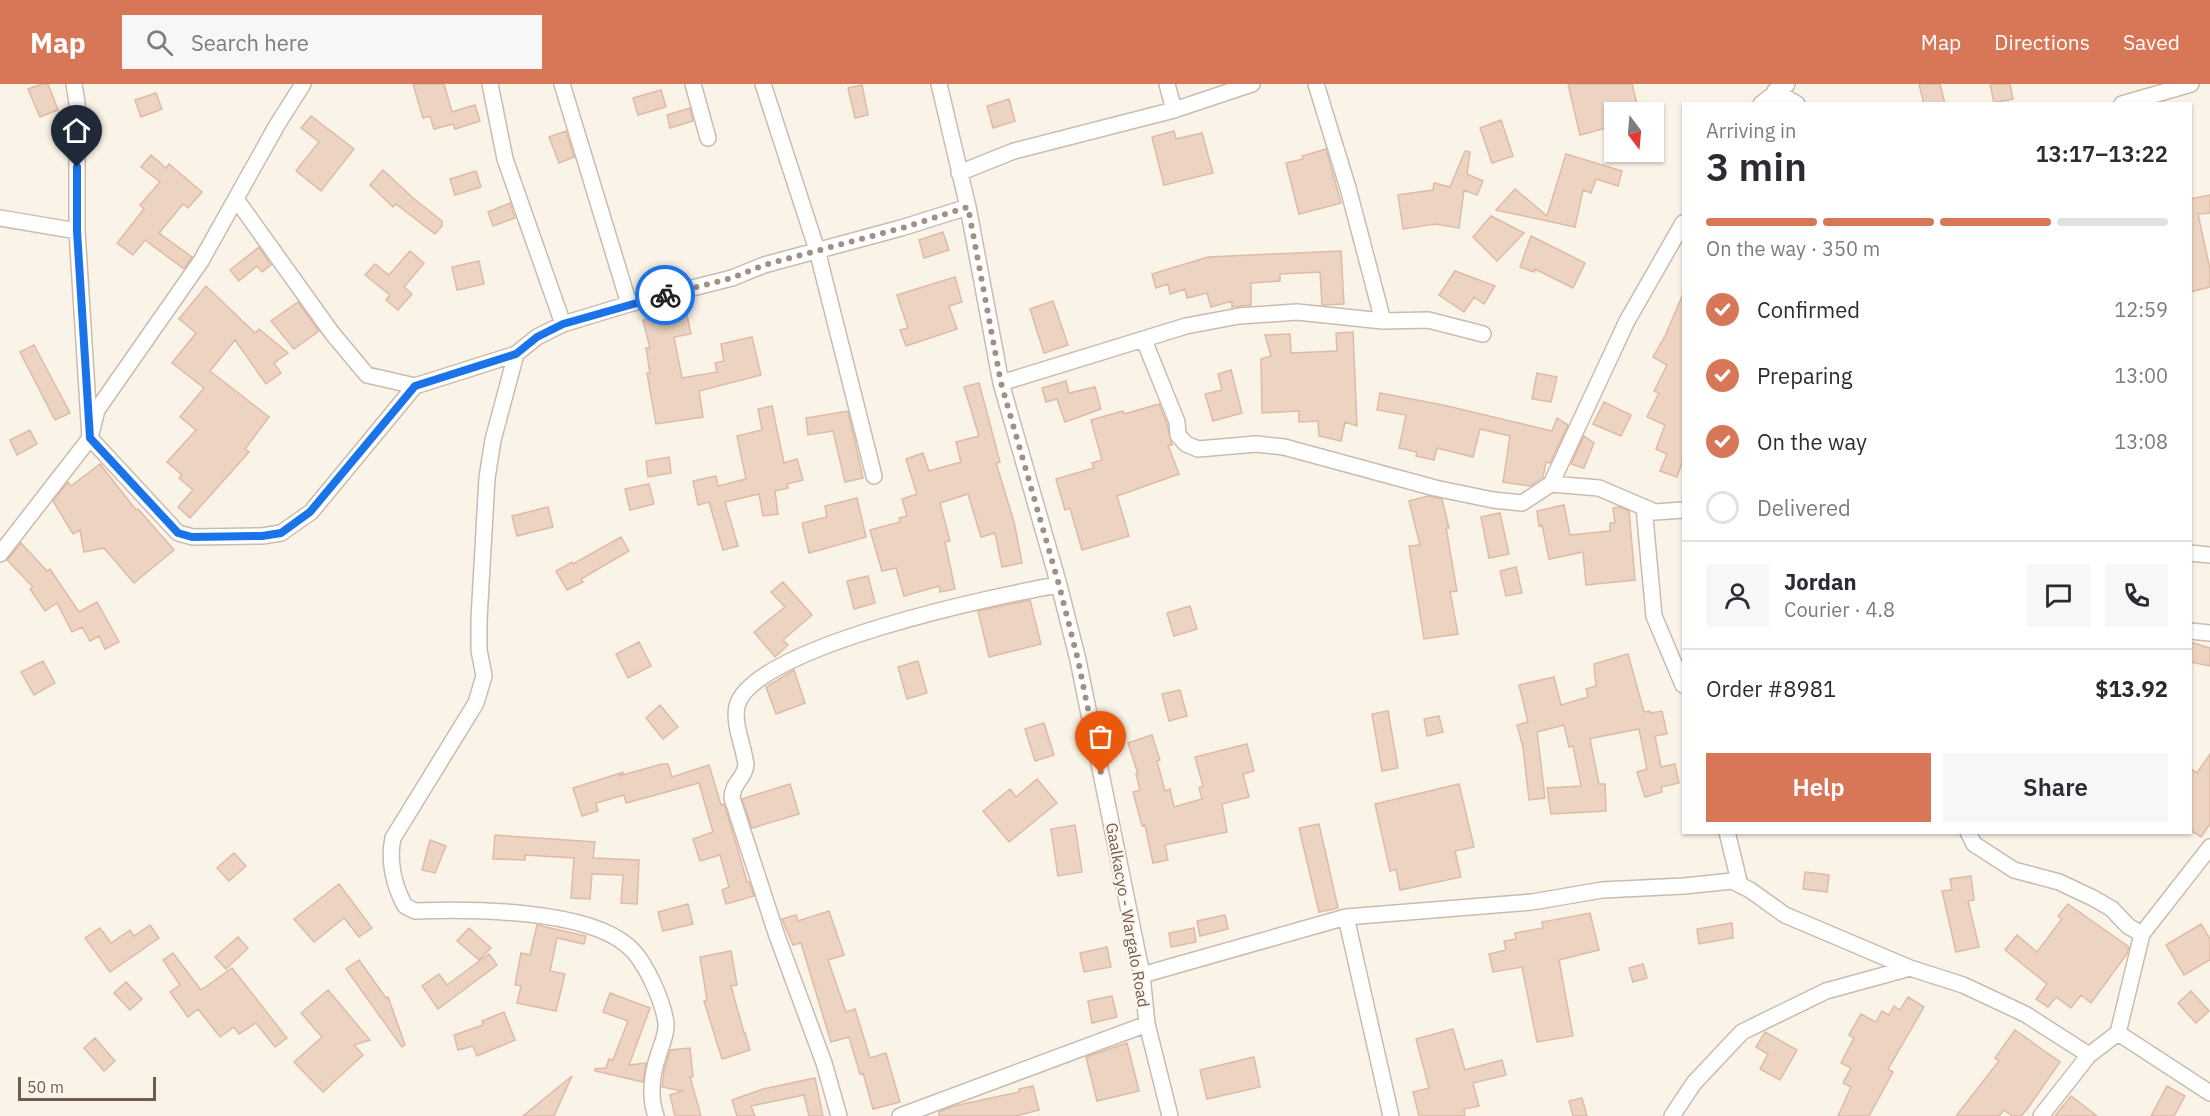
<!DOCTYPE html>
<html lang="en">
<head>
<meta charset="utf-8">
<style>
	:root { --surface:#fff; --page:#f7f7f7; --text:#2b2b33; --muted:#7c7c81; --line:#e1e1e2; --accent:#d87758 }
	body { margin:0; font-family:"IBM Plex Sans",sans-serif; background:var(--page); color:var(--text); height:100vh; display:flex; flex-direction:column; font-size:22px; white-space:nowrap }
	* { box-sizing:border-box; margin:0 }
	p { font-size:20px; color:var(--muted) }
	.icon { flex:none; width:33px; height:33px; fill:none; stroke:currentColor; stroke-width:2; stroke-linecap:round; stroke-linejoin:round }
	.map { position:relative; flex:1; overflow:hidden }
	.sheet { position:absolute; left:1682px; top:18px; width:510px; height:732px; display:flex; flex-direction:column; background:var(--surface); border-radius:0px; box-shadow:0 2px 4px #0004 }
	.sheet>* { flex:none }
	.needle { width:39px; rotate:164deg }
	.controls { position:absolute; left:1604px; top:18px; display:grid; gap:12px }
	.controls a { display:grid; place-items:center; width:60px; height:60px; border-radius:0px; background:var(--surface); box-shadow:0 2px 4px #0004; font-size:30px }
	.scale { position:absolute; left:18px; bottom:15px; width:138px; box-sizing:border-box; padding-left:6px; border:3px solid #725b4e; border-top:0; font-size:16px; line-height:21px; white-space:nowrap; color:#725b4e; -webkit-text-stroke:4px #fdf7ee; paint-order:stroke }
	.pin { position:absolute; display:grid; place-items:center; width:51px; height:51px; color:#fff; margin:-62px -26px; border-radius:50% 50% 50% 0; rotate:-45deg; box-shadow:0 0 6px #0007 }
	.pin .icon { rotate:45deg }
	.courier { position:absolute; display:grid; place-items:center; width:60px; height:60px; margin:-30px; border:4px solid #1a73e8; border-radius:50%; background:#fff; color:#222; box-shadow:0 2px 8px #0007 }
	.overview em { font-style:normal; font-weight:600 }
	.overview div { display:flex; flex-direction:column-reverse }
	.overview { display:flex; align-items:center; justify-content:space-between; height:102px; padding:0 24px }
	h1 { font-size:39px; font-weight:600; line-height:45px }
	.bar { display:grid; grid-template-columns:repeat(4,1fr); gap:9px 6px; align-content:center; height:72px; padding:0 24px }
	.bar i { height:8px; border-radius:4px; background:var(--line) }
	.bar .current { background:var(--accent) }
	.bar p { grid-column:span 4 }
	.line { display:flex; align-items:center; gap:15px; padding:0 24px; border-top:2px solid var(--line) }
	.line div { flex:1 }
	.round { display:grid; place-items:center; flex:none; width:63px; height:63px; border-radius:0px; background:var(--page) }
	ol { padding:0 24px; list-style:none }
	li { display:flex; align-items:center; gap:18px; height:66px }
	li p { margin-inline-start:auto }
	li .icon { padding:6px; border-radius:50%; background:var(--accent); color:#fff; stroke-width:4 }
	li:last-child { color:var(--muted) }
	li i { width:33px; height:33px; border:3px solid var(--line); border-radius:50% }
	.action { display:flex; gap:12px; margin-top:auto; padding:12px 24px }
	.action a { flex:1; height:69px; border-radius:0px; background:var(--accent); color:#fff; font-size:24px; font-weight:600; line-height:69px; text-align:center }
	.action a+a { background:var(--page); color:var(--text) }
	header { display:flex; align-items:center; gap:36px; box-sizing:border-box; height:84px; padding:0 30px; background:var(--accent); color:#fff }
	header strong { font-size:28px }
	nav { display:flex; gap:33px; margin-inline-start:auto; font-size:21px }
	.search { width:420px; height:54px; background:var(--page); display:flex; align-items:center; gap:15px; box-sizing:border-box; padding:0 21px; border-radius:0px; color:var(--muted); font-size:22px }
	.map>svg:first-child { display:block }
</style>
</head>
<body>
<header>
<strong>Map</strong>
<div class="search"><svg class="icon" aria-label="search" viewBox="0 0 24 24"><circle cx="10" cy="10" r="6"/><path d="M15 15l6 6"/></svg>Search here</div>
<nav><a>Map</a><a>Directions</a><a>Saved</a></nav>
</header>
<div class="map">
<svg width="2210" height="1032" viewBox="0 0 2210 1032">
	<rect width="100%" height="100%" fill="#faf3e8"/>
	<path fill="#edd4c2" stroke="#debba4" stroke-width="1.5" d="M42,0H48L58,26L40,33L28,5Z
		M413,0H444L452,28L475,21L480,37L455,45L453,40L434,45L430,32L423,34Z
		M1568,0H1632L1639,28H1614V42L1580,51Z
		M1919,0H1940L1945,20H1924Z
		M1990,0H2010L2013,15L1994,19Z
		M862,1L868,31L855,34L848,4Z
		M661,6L666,23L638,31L633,14Z
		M156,9L162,25L141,33L135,16Z
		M1009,15L1015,37L993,44L987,22Z
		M690,24L693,37L670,44L667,31Z
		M311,32L354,65L321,107L296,87L319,58L301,44Z
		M1501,36L1513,72L1492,79L1480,44Z
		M566,47L574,73L559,79L549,53Z
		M1174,47L1176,55L1202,49L1213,89L1164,101L1152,53Z
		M1326,65L1341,119L1299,130L1286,79L1303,75L1302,72Z
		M1465,67L1470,68L1467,90L1483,97L1477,111L1464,106L1459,144L1435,140L1403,145L1398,111L1433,106L1434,99L1450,103Z
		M1566,70L1622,87L1618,102L1596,95L1591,109L1583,106L1575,143L1496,126L1515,105L1547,132Z
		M151,71L166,84L169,80L202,108L188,124L183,120L159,149L192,173L184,185L145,156L133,171L117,159L144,125L140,121L160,98L141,83Z
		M383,86L413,114L442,137V142L435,150L396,120L393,123L370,101Z
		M476,87L481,103L455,111L450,95Z
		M2210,111V129L2198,130L2210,185V203L2190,208V115Z
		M510,119L515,134L493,142L488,128Z
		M1491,132L1524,149L1497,177L1473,153Z
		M943,148L949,166L924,174L919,156Z
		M1531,152L1585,179L1573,204L1535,185L1534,188L1520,183Z
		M259,163L271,181L262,188L257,182L239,197L230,186Z
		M410,167L424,179L404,203L412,210L398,226L386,216L390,211L365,191L375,180L389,191Z
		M1341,167L1344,220L1322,221L1320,188L1280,190V197L1251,199V221L1232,223V217L1211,223L1207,209L1187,214L1185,205L1170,210L1168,200L1156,204L1152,190L1208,173Z
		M479,177L484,200L457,206L452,183Z
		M1455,187L1495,202L1484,220L1474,213L1464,228L1439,211Z
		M955,193L962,218L949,222L957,245L906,262L900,246L908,244L897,211Z
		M206,202L255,249L259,245L288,269L274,279L281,289L266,300L235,256L210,287L269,333L245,365L249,368L190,434L178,423L193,406L179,394L182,391L167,378L196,346L180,333L204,304L172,279L196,249L179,235Z
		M1683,210V376L1677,393L1660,387L1667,370L1656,365L1665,341L1647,333L1659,309L1654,307L1667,281L1653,273L1665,252Z
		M1053,217L1068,261L1044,269L1030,225Z
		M298,218L319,247L294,265L271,237Z
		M686,227L691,250L674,253L682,294L717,288L715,279L724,277L721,260L752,253L761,291L699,307L703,333L656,340L647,289H650L646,264H650L643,236Z
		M1353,248L1357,342L1345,338L1341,357L1319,352L1318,337L1299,338V327L1262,329L1261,275L1271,272L1265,251L1290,250L1291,269L1337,267L1336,249Z
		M34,261L70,329L55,336L20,268Z
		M1231,286L1242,329L1213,337L1205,310L1222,306L1218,290Z
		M1537,289L1557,293L1551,318L1532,315Z
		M1066,297L1069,309L1095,303L1101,325L1065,338L1057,315L1046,318L1042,304Z
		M979,299L1000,378L996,379L1014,438L1022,479L1002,483L995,449L981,453L968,410L940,419L950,457L945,458L955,505L940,508L939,502L904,512L896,484L882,487L870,446L900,438L899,434L907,432L902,415L917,410L906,375L923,369L929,387L961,378L956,358L979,352L964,303Z
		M1380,309L1443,321L1552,347L1557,334L1568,341L1550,379L1546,378L1543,393L1530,402L1503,398L1510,352L1480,345L1473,373L1437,364L1434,376L1416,372L1417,368L1399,364L1406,331L1377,326Z
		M1604,318L1631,331L1621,352L1593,340Z
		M1159,320L1167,340L1172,361H1168L1179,390L1117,412L1129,452L1082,466L1070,424L1065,426L1056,395L1094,384L1092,379L1102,376L1091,336L1123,327L1124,330Z
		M772,322L784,379L797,375L803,396L787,400L788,404L775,407L778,430L763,432L759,410L725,418L738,462L723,466L709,418L698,421L693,397L716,392L718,402L746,395L737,352L762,346L758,325Z
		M848,327L863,394L845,398L833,347L808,351L806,334Z
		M30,346L37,360L17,371L10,356Z
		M1584,352L1594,359L1584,384L1571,380Z
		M669,373L671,389L648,393L646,377Z
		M100,380L136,426L138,425L174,466L134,499L104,464L84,468L80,446L73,450L53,417L68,398L71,402Z
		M649,400L654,420L630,426L625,405Z
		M1428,412L1442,415L1449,444H1446L1457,507L1450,508L1458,550L1424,555L1409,462L1420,461L1409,417Z
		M857,414L866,453L809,469L802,439L827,433L825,422Z
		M1564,421L1570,451L1610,447V439H1615L1613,424L1619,423L1629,427L1635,496L1586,501L1583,468L1549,475L1542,441L1539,442L1537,427Z
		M548,423L553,443L517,452L512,432Z
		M1500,429L1509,470L1489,474L1481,433Z
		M621,453L629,467L581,495L583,498L567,506L556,487L572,478L573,480Z
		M21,459L47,487L50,485L79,528L97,518L119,558L105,565L99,552L90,557L82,543L72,548L57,519L45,527L30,505L33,503L7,476Z
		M1516,483L1522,509L1506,512L1500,487Z
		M868,492L875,519L854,525L847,497Z
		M783,498L812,531L783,556L788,561L775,573L754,548L785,523L771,508Z
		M1030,516L1041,560L989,573L978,527Z
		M1190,522L1197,545L1174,552L1167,529Z
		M639,558L651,582L628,594L616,570Z
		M2190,558L2210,564V582L2190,578Z
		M1628,570L1644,628L1650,627L1651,629L1662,627L1667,650L1655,652L1661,683L1675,680L1679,699L1661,703L1662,708L1645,713L1637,688L1647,685L1639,645L1593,654L1590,655L1599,700H1605L1606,727L1551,730L1547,704L1581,702L1573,662L1569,663L1564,641L1537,648L1545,714L1529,716L1523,663L1517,641L1528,638L1519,601L1554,593L1561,621L1588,613L1586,605L1596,602L1594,580Z
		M43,577L55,599L34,611L21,588Z
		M918,577L927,609L907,615L898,583Z
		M794,586L805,619L776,630L766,603Z
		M1180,606L1187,632L1169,637L1162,610Z
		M660,621L678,643L663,655L646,634Z
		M1388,627L1398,684L1382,687L1372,630Z
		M1439,632L1443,648L1427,652L1424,635Z
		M1044,639L1054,671L1035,677L1025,645Z
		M1152,651L1160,676L1157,677L1165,707L1170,705L1174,723L1202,715L1199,704L1203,702L1195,673L1247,660L1254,687L1243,690L1249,713L1222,720L1227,748L1165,761L1168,776L1153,779L1145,741L1142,742L1133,708L1140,706L1136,690H1138L1128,659Z
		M2210,670V740L2201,753L2190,746V684L2197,689Z
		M662,680H668L672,693L709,681L721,721L724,720L733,749L747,798H749L754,812L726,820L722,806L729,803L720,771L700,777L693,755L713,748L699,699L626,719L624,711L596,719L598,727L582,732L573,704L624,688L619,692Z
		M1037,695L1057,719L1009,758L983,727L1010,705L1016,713Z
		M790,700L799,730L752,744L742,715Z
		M1459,700L1474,763L1455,767L1461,793L1400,806L1396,785L1390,787L1375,720Z
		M1319,740L1338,824L1319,828L1299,744Z
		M1075,741L1082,788L1058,792L1051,745Z
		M495,751L595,758L593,774L639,776L637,820L621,819L623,791L592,790L590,815L571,814L574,774L525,771V776L493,775Z
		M430,756L446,762L435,789L422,786Z
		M234,769L246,782L229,797L217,784Z
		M1805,788L1829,791L1827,808L1803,805Z
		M1971,792L1974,816L1968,817L1979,863L1956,868L1942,807L1952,806L1950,795Z
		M339,800L372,844L359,853L344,834L314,858L294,835Z
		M688,820L693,840L663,847L658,828Z
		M2068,820L2129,863L2127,870L2091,919L2081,911L2071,924L2056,913L2048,923L2036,915L2047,900L2005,866L2017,851L2037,868L2062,835L2058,832Z
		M829,827L844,871L828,876L846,928L855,925L870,974L886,969L900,1018L873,1025L863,989L860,990L849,953L831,958L801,859L793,861L782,835L796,831L798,837Z
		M1590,829L1599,866L1559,876L1573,952L1537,958L1522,883L1493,888L1489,870L1506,866L1504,857L1516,855L1515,849L1543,844L1542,838Z
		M1225,831L1228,845L1200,852L1197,837Z
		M1732,839L1733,854L1699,860L1697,845Z
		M2201,840L2210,855V876L2184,891L2166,861Z
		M150,841L159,854L110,888L85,854L100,844L111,859L130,846L134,852Z
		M537,841L586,852L584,860L557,854L550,887L565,890L556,927L517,919L521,902L515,901L521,869L530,871Z
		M469,844L491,864L479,876L457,857Z
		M1194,844L1196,858L1171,863L1169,849Z
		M238,853L248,864L226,885L215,873Z
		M1107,863L1111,883L1084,888L1080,869Z
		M731,867L737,901L731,902L744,949H745L750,966L722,975L704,917L707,916L700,873Z
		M173,869L201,906L232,884L287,954L275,963L256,939L239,950L234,943L220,953L198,925L188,933L170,908L180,901L163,876Z
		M489,870L497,881L438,925L422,902L439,890L447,901Z
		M359,876L386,914L388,913L405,961L402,963L346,885Z
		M1643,880L1647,894L1633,898L1629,884Z
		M126,898L142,915L130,926L114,909Z
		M328,906L370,956L354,961L363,971L323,1008L294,978L322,953L301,929Z
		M2191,907L2209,927L2196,939L2178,919Z
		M610,909L650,924L629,981L646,979L643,998L595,987V985L606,984L609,975L613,976L628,937L603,928Z
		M1112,912L1117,933L1092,939L1088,917Z
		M1908,913L1924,923L1888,985L1893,988L1869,1032H1838L1851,1003L1843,999L1851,984L1841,979L1854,954L1849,951L1861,930L1876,938L1882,927L1889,931L1894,922L1900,926Z
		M504,928L515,956L477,972L473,962L458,966L454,951L483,941L482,937Z
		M1453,945L1465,986L1502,976L1506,991L1473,999L1479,1022L1464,1025L1465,1032H1419L1413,1008L1429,1004L1416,955Z
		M2015,946L2060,978L2028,1024L2021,1032H2012L2004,1026L1999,1032H1956L1999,977L1995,974Z
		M1765,948L1797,966L1780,996L1760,985L1768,970L1756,963Z
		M95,954L115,977L104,987L84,964Z
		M1127,959L1139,1007L1097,1017L1086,973Z
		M690,964L693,993H690L701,1032H675L670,1011L682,1007L662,1003L664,987L670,966Z
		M1254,973L1260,1003L1207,1015L1200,986Z
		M572,992L554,1032H523Z
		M815,994L823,1032H809L804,1011L751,1022L755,1032H737L732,1016L763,1005Z
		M1033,1002L1039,1026L1016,1032H939V1028L954,1022L1019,1008V1005Z
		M2167,1002L2185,1012L2174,1032H2151Z
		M2071,1012L2097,1032H2055Z
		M1582,1014L1587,1032H1573L1569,1017Z"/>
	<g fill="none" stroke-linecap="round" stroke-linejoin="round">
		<defs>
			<path id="minor" d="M74,0L77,19V147L90,354L178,449L193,453L262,452L281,449L311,428L415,302
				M490,0L505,75L563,240
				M562,0L629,220
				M693,0L708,54
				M763,0L817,166L874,392
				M939,0L968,123L1001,299L1059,501L1078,576L1142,891L1147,940L1170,1032
				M1167,0L1174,26
				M1316,0L1348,104L1383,237
				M1775,7L1797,20
				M1761,20L1787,0
				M2122,20L2191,0
				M959,89L1014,67L1174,26L1252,0
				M236,115L332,249L367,291L415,302L516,270
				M0,134L77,147
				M1144,256L1177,338L1178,351L1186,360L1198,365L1256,360L1284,363L1435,404L1493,416L1522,419L1551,400L1599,404L1655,428L1683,426
				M1001,299L1186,242L1239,232L1297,228L1383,237L1428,236L1483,250
				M1551,400L1627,237L1683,139
				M1644,423L1654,532L1683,601
				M2190,469L2210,471
				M0,470L90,354L97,326L201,177L277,41L303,0
				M2190,547L2210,549
				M1727,748L1740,801
				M1968,748L1974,760L2014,786L2059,798L2093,814L2112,825L2128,842L2142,850
				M1346,833L1391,1032
				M1142,891L1346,833L1532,818L1602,806L1684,802L1732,797L1750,806L1785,831L1910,884L1963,901L2025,930L2089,971
				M2118,949L2210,1009
				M656,1032C649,1012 652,989 659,969C662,959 667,950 666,939C663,917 645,876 628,862C586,825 470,825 415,827L405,822C394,802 388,777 393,754L476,619L484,592L479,566V535L487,394L493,356L516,270L537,253L563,240L629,220L732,194L764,181L901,144L968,123
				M839,1032L824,979L777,852L732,714C732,699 745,694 746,681C744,663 733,640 737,622C751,563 1002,510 1059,501
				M900,1032L1147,940
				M1672,1032L1694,999L1742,948L1826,907L1910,884
				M2041,1032L2089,971L2118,949L2142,850L2210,763"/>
		</defs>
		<use href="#minor" stroke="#cbbbaf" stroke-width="18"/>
		<use href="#minor" stroke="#fff" stroke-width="15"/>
	</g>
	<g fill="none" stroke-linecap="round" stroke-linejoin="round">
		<path stroke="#a29084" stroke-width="6" stroke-dasharray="0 10.8" d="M665,211L732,194L764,181L902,144L968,123L1001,299L1059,501L1078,576L1101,689"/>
		<path stroke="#1a73e8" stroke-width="8" d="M77,83V147L90,354L178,449L192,453L262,452L281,449L310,428L415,302L516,270L537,253L563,240L665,211"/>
	</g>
	<g text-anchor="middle" stroke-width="4.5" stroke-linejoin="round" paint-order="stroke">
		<g font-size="16" fill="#725b4e" stroke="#fdf7ee">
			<text transform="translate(1128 831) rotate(80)" y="6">Gaalkacyo - Wargalo Road</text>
		</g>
	</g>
</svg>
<div class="controls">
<a><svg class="needle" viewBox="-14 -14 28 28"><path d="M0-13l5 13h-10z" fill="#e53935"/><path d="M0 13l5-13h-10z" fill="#7c7c81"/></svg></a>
</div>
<div class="scale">50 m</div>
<div class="pin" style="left:1101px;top:689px;background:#ea580c"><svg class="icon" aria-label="bag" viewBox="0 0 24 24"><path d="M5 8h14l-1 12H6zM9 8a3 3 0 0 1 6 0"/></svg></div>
<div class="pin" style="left:77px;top:83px;background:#1f2937"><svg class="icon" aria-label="home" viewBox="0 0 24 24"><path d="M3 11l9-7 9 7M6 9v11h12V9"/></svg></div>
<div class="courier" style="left:665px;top:211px"><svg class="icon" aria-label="bike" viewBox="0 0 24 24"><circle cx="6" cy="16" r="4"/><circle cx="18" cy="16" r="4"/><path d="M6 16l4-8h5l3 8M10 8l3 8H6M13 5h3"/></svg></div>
<section class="sheet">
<div class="overview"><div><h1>3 min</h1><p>Arriving in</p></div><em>13:17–13:22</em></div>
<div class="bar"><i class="current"></i><i class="current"></i><i class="current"></i><i></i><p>On the way · 350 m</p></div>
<ol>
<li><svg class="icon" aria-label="check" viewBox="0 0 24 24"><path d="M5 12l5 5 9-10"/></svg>Confirmed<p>12:59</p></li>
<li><svg class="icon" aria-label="check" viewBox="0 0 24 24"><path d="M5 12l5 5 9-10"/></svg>Preparing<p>13:00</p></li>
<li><svg class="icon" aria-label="check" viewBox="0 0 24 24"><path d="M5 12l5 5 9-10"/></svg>On the way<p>13:08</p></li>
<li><i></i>Delivered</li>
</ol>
<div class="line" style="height:108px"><a class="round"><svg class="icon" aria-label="person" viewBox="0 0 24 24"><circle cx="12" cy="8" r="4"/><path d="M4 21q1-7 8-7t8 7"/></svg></a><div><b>Jordan</b><p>Courier · 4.8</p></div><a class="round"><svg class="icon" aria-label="chat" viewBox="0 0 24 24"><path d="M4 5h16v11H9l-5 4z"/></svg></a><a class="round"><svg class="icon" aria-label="phone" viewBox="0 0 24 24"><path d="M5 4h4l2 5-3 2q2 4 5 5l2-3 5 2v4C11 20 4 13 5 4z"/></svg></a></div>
<div class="line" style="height:78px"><div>Order #8981</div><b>$13.92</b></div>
<div class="action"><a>Help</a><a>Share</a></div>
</section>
</div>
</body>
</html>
